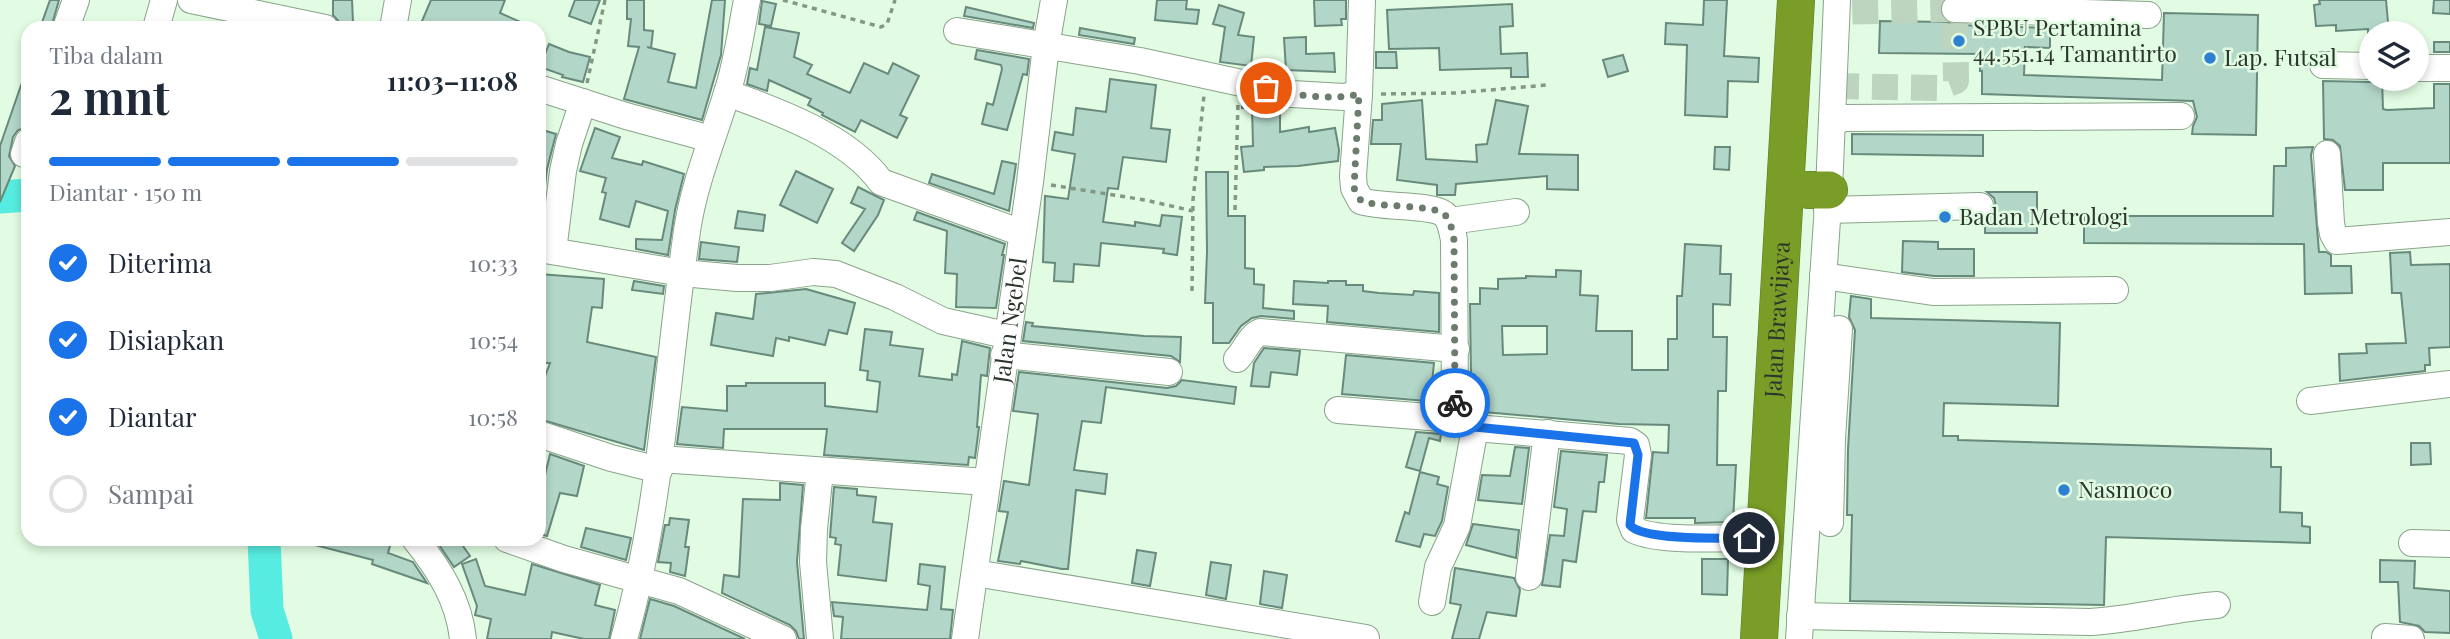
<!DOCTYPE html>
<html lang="id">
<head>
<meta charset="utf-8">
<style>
	:root { --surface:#fff; --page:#f6f6f7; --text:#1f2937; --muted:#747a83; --line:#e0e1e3; --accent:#1a73e8 }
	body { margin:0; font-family:"Playfair Display",serif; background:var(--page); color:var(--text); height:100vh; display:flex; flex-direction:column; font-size:26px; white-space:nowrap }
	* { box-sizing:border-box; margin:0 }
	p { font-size:23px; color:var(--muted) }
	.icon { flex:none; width:38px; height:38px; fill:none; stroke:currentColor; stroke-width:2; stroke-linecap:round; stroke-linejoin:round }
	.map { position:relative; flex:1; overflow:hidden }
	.drawer { position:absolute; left:21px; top:21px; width:525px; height:525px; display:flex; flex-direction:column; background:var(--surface); border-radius:21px; box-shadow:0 4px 10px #0003 }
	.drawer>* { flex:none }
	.buttons { position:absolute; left:2359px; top:21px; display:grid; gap:14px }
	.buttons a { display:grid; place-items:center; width:70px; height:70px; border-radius:50%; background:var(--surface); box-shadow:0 4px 10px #0003; font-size:35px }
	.pin { position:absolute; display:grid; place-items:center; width:60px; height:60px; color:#fff; margin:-30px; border:4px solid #fff; border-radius:50%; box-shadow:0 2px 7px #0007 }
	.courier { position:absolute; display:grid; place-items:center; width:70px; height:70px; margin:-35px; border:5px solid #1a73e8; border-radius:50%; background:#fff; color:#222; box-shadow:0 2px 9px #0007 }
	.overview em { font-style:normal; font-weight:700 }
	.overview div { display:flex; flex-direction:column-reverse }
	.overview { display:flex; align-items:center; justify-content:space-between; height:119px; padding:0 28px }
	h1 { font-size:46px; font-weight:700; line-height:52px }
	.bar { display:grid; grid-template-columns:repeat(4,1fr); gap:10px 7px; align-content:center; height:84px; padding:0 28px }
	.bar i { height:9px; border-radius:5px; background:var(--line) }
	.bar .current { background:var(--accent) }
	.bar p { grid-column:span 4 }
	ol { padding:0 28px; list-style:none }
	li { display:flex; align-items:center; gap:21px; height:77px }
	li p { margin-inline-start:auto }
	li .icon { padding:7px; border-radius:50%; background:var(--accent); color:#fff; stroke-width:4 }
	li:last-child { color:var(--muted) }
	li i { width:38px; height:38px; border:4px solid var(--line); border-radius:50% }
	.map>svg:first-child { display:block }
</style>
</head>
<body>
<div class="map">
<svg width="2450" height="639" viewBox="0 0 2450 639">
	<rect width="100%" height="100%" fill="#e1fce2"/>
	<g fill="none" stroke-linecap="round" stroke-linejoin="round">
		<path stroke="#57ece1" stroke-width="33" d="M0,197L28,195
			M264,539L267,610L276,639"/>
	</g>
	<path fill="#b2d6c7" stroke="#688a7c" stroke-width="2" fill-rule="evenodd" d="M50,0H59L51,28H40Z
		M333,0H352L353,22L340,23L333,15Z
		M431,0H505L500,13L534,28H419Z
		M575,0H600L591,24L569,16Z
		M627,0H644V30L653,31L651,48L647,47L675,54L668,82L696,88L712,0H725L721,55L702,120L624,99L639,47L628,46L631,19H627Z
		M1157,0H1187L1186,9L1199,10L1197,24L1155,20Z
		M1314,0H1346V19H1341L1342,25L1315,26Z
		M1704,0H1727L1724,56L1759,58L1758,82L1728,81L1727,117L1685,115L1687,45L1665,44L1666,23L1703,25Z
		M2319,0H2386L2389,33H2368V29L2336,31V25L2316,26L2314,5L2320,4Z
		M2434,0H2450V14L2433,13Z
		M762,1L776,4L771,26L759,24Z
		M1512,4L1513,26L1500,27L1501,54L1527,53L1528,77H1511V68L1440,70L1439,48L1389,49L1387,10Z
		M1219,5L1244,13L1238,35L1254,37L1251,66L1220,62L1225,27L1213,24Z
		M966,7L1034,23L1033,28L964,16Z
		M2164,13L2258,15L2256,135L2192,134L2193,126L2197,117L2193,101L1982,94V71H1980V54L1879,53L1880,21L1946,22L1955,25L2050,28V48L2025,47L2024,75L2162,80Z
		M765,27L799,33L794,57L812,65L807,74L850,93L864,63L888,74L893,63L919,76L900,115L907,118L897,138L861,120L855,132L822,115L823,113L808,105L811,99L769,80L767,91L747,84L750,68L757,70Z
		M1080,28L1135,38L1134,44L1079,35Z
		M1306,37V54L1334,53L1335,72L1286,70L1284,38Z
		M2434,42H2450V52H2434Z
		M549,44L569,52L590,57L583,82L562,77L563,75L540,67Z
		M977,50L1029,59L1027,75L1023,74L1007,130L982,124L987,103L993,105L1002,69L1001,65L975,59Z
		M1376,52H1396L1397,68H1376Z
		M1623,55L1628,71L1608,77L1603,60Z
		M26,71L28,72V127L18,130L13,137L9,156L15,166L0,202V146Z
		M1110,79L1156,85L1151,128L1170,130L1166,162L1123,157L1118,189L1108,188L1103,222L1135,226V222L1160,226L1162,215L1182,217L1177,255L1163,253L1164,249L1101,243L1099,266L1074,264L1073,282L1054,281L1055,263L1043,262L1045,196L1068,199L1075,154L1052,150L1055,132L1073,135L1076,108L1106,112Z
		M2382,79L2383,109L2387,110L2434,108V84H2450V163H2383V190H2345L2340,146L2333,140L2324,139L2323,81L2371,82Z
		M1242,99L1267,105V111H1280V132L1309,127V132L1335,128L1339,150L1338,161L1298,166L1264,167V170L1244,172L1241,147L1253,146L1252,108H1242Z
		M1422,100L1426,159L1477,162L1476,145L1487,144L1496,100L1528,106L1519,154L1578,155V190L1547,189V176L1456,184L1455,195H1437V185L1397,180L1401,144H1371L1373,120H1382V104Z
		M595,128L620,137L612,158L642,165L643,161L684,174L675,210L668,255L636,249V239L662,240L668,211L636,201L629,227L600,219L606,193L602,192L606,178L580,171Z
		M539,129L556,134L547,169L541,223Z
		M1852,134L1983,135V156L1852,154Z
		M1715,147H1730L1729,170L1714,169Z
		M2313,147L2311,155L2319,252H2326L2331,255V266H2351L2352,293L2305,294L2304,244L2084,243V216H2273L2274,166H2286V148Z
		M1002,161L1016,164L1009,211L929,183L932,174L994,194Z
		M796,171L833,189L817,223L780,205Z
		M1206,172H1228V216H1245V268L1254,269V284L1264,285L1263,308L1294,311V319L1261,316L1252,318L1241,326L1229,343H1213V303H1205L1207,252Z
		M858,187L884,200L878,215L854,251L842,243L865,209L851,203Z
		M1987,192H2037V233H1985V221L1993,214L1996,206L1994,198Z
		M738,211L765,215L763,231L735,228Z
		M917,212L1005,244L1002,255H1004L996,308L956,307L957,274L945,273L947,231L914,220Z
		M1903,241L1938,242V249H1974V276H1934L1902,272Z
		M701,242L739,247L737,262L699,259Z
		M1685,244L1721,246L1720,274H1731L1730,305L1713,304V337H1727L1726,391H1718L1717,465H1736L1733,522L1695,523V518H1646L1653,452L1668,453L1669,425L1619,424L1473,411L1475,375L1471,374L1470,304H1480V288L1498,289V279L1526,278V276L1556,277V270L1581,271L1580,295L1598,296L1596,331H1632V370H1668V339H1677V296H1682ZM1502,326H1547V354L1503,355Z
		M2410,252L2411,265L2450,264V347L2429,348L2430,365H2425V371L2340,381L2339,354L2367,353L2366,344L2406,343L2401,293H2392L2390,253Z
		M539,274L604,279L602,308L592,307L587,342L656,357L644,450L539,419V392L550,363H539Z
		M634,281L664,286L663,294L632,290Z
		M1294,281L1328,283V281H1346V285H1363V291L1379,293L1413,295L1414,291L1439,293V332L1327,322L1328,306L1293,304Z
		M806,289L855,303L847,334L829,330L825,345L789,337V341L776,338L773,356L711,345L716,313L753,319L756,294Z
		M1851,296L1871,299V318L2060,323L2058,406L1944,403L1943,436H1958V440L2271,449V467H2281L2280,512L2302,513V526L2310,527V543L2106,537L2104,605L1850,601L1852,515H1847L1848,449L1855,330L1849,317Z
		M1026,322L1033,323L1032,326L1144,336L1181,337L1180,362L1171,356L1023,341Z
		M865,329L892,332L890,345L923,349L919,376L952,380V374L957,375L962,341L990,348L987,376L981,375L977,427H979L975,458L969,457L968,465L824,455L827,429H724L723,448L677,444L682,407L727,411V386H746V383H825V406L877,412L880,382L867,380L868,371L860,370Z
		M1264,348L1300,351L1297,375L1271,372L1269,387L1251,386L1254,363Z
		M1346,355L1434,363L1432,382H1439V402L1342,394Z
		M1019,372L1167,388L1176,386L1182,380L1236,387L1234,404L1106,387L1101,423L1082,421L1074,470L1107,474L1105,494L1076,490L1068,569H1062L1021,561L1020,564L998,561L1008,512L999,511L1004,481L1029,485L1038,414L1013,411Z
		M1416,432L1441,434L1440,441L1429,438L1420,471L1406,467Z
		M2411,443H2430L2431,464L2411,465Z
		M1515,447L1529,448L1522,504L1478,500L1482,475L1510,476Z
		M1561,451L1607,455L1604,482H1599L1596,512L1583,511L1576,562L1563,560L1560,587L1542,585L1550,535L1564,536L1567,509L1554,507Z
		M550,454L584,466L577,496L560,493L547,536L539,534V491L541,492Z
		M1420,472L1439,477L1437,484L1448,487L1442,521L1435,536L1424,534L1420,547L1396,541L1405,512L1409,514Z
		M780,483L803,485L797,562L804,639H799L796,631L790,625L722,593L724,575L739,577L743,499L780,500Z
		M834,487L857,489V495L876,497L873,522L892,524L886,581L838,575L841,545L835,544L836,538L830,537Z
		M670,518L689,520L685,547H689L685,576L670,572L671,563L658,562L665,525H669Z
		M1473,524L1519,530L1516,558L1466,545Z
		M586,528L631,538L626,560L581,547Z
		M311,539H392L388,553L413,562L427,583L372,564L373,560L311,544Z
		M435,539H458L470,556L454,567Z
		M1137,550L1156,553L1150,586L1132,583Z
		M476,559L485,586L525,595L532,564L600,585L595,605L615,610L609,639H584L552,632L551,639H487L491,619L475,615L477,606L462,564Z
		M1702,559H1728L1727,595L1702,594Z
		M2380,560L2415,561L2414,588L2450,591V633L2425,632L2419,626L2400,622L2398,582H2380Z
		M1211,562L1231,565L1226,599L1206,595Z
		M920,564L945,567L941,609L953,610L950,639H841L843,617L834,616L832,602L927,610L930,586L918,584Z
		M1455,568L1514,578L1520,590L1516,616L1487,612L1479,639H1452L1461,605L1450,603Z
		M1264,571L1287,575L1282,608L1260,604Z
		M650,599L674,606L745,639H640Z"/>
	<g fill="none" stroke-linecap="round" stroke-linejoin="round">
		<path stroke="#bdd4be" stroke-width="26" stroke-dasharray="26 13" stroke-linecap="butt" d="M1833,86L1937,88L1956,81L1955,9L1835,12"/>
		<defs>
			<g id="minor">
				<path d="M191,0L325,28"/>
				<path d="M1955,9L2148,15"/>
				<path d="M66,28L76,0"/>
				<path d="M156,28L164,0"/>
				<path d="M393,28L398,0"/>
				<path d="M957,31L1140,61L1292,94L1344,97L1359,94L1353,176L1354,188L1361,201C1381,208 1431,204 1444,214C1451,220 1452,231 1454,240L1455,404L1457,422L1475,428L1630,441L1636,445L1638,455L1630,520L1634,530C1659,542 1719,538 1749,538"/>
				<path d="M2323,65L2371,66"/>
				<path d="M2417,68H2450"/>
				<path d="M539,88L626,116L711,139"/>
				<path d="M727,93C778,111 849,137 881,182L1022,233"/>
				<path d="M1359,94L1362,0"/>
				<path d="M1832,123L1844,118L2181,116"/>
				<path d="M24,154L28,142"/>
				<path d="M2327,154L2331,223L2333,234L2337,241L2450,232"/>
				<path d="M1827,210L1980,206"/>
				<path d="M1450,221L1516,212"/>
				<path d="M539,249L682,273L737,278H770L813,272L836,274L895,297L943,321L1006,335"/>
				<path d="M553,251L563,171L569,144L583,102"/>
				<path d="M1823,276L1933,292L2115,290"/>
				<path d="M1004,355L1169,372"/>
				<path d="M1237,359C1245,351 1250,336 1260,332L1456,349"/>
				<path d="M2310,401L2450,384"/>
				<path d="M1338,410L1455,419"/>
				<path d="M539,434L611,458L659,470"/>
				<path d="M660,459L987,482"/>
				<path d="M820,471L814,529L813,562L820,639"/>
				<path d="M1830,523L1832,439L1839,329"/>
				<path d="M415,539C439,569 459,600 463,639"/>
				<path d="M507,539L564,559L679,591L783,639"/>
				<path d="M2412,543L2450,544"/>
				<path d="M975,573L1366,638"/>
				<path d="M1529,577L1547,433"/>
				<path d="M1432,602L1438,567L1457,526L1475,428"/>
				<path d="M1800,616L2090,622C2132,620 2174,608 2217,605"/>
				<path d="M2385,637L2411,639"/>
				<path d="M624,639C662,505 667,367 687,231C694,183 713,139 727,93C737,63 741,31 747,0"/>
				<path id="s1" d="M965,639L1030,182L1046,46L1054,0"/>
				<path d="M1799,639L1829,190L1837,0"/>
			</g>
			<g id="highway">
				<path d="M1808,190H1829"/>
				<path id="s2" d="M1759,639L1796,0"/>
			</g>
		</defs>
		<use href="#minor" stroke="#8aa38b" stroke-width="28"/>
		<use href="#highway" stroke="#5e7928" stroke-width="38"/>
		<path stroke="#849684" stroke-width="3.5" stroke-dasharray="5 5" stroke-linecap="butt" d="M783,0L881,27L887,24L895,0
			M587,83L605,0
			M1381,94L1455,93L1547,85
			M1051,185L1145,200L1193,211
			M1235,210L1238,102
			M1192,291L1193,200L1204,95"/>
		<use href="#minor" stroke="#fff" stroke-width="26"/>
		<use href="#highway" stroke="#799d26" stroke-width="37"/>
	</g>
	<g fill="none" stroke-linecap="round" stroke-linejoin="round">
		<path stroke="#6b7b6c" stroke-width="7" stroke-dasharray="0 12.6" d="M1266,88C1295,95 1330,101 1359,94L1354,188L1361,201C1381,208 1431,204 1444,214C1451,220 1452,231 1454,240L1455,403"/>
		<path stroke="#1a73e8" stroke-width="9" d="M1455,403V419L1465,426L1634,443L1638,455L1630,525C1642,541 1726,538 1749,538"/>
	</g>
	<g fill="#2e81d0" stroke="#e1fce2" stroke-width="2.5">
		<circle cx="1959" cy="41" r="7"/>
		<circle cx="2210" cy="58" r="7"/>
		<circle cx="1945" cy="217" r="7"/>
		<circle cx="2064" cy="490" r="7"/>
	</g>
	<g text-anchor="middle" stroke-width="5" stroke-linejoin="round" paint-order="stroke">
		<g font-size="23" fill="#2c362c" stroke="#e1fce2" text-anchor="start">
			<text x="1973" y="36">SPBU Pertamina<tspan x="1973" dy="26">44.551.14 Tamantirto</tspan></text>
			<text x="2224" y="66">Lap. Futsal</text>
			<text x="1959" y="225">Badan Metrologi</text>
			<text x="2078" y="498">Nasmoco</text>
		</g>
		<g font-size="23" fill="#2c362c" stroke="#e1fce2">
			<text dy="8" stroke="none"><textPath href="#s2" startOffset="320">Jalan Brawijaya</textPath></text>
			<text dy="8" stroke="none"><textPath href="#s1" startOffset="322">Jalan Ngebel</textPath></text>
		</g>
	</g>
</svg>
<div class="buttons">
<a><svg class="icon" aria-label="layers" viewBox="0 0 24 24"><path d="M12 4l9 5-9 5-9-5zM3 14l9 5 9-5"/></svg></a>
</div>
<div class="pin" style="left:1266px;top:88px;background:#ea580c"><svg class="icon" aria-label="bag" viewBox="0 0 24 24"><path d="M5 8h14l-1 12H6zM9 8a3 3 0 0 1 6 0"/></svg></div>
<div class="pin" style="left:1749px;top:538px;background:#1f2937"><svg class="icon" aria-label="home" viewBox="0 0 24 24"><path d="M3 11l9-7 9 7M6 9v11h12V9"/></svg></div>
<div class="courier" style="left:1455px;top:403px"><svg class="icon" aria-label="bike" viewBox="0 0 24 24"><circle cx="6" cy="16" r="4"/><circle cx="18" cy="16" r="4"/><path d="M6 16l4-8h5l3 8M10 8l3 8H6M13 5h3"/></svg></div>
<section class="drawer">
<div class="overview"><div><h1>2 mnt</h1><p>Tiba dalam</p></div><em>11:03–11:08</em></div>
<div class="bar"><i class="current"></i><i class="current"></i><i class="current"></i><i></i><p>Diantar · 150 m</p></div>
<ol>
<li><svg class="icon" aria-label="check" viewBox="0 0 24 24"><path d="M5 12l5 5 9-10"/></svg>Diterima<p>10:33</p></li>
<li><svg class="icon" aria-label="check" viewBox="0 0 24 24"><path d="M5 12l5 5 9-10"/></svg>Disiapkan<p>10:54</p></li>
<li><svg class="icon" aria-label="check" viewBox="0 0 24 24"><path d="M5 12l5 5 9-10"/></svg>Diantar<p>10:58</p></li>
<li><i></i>Sampai</li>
</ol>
</section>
</div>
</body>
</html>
